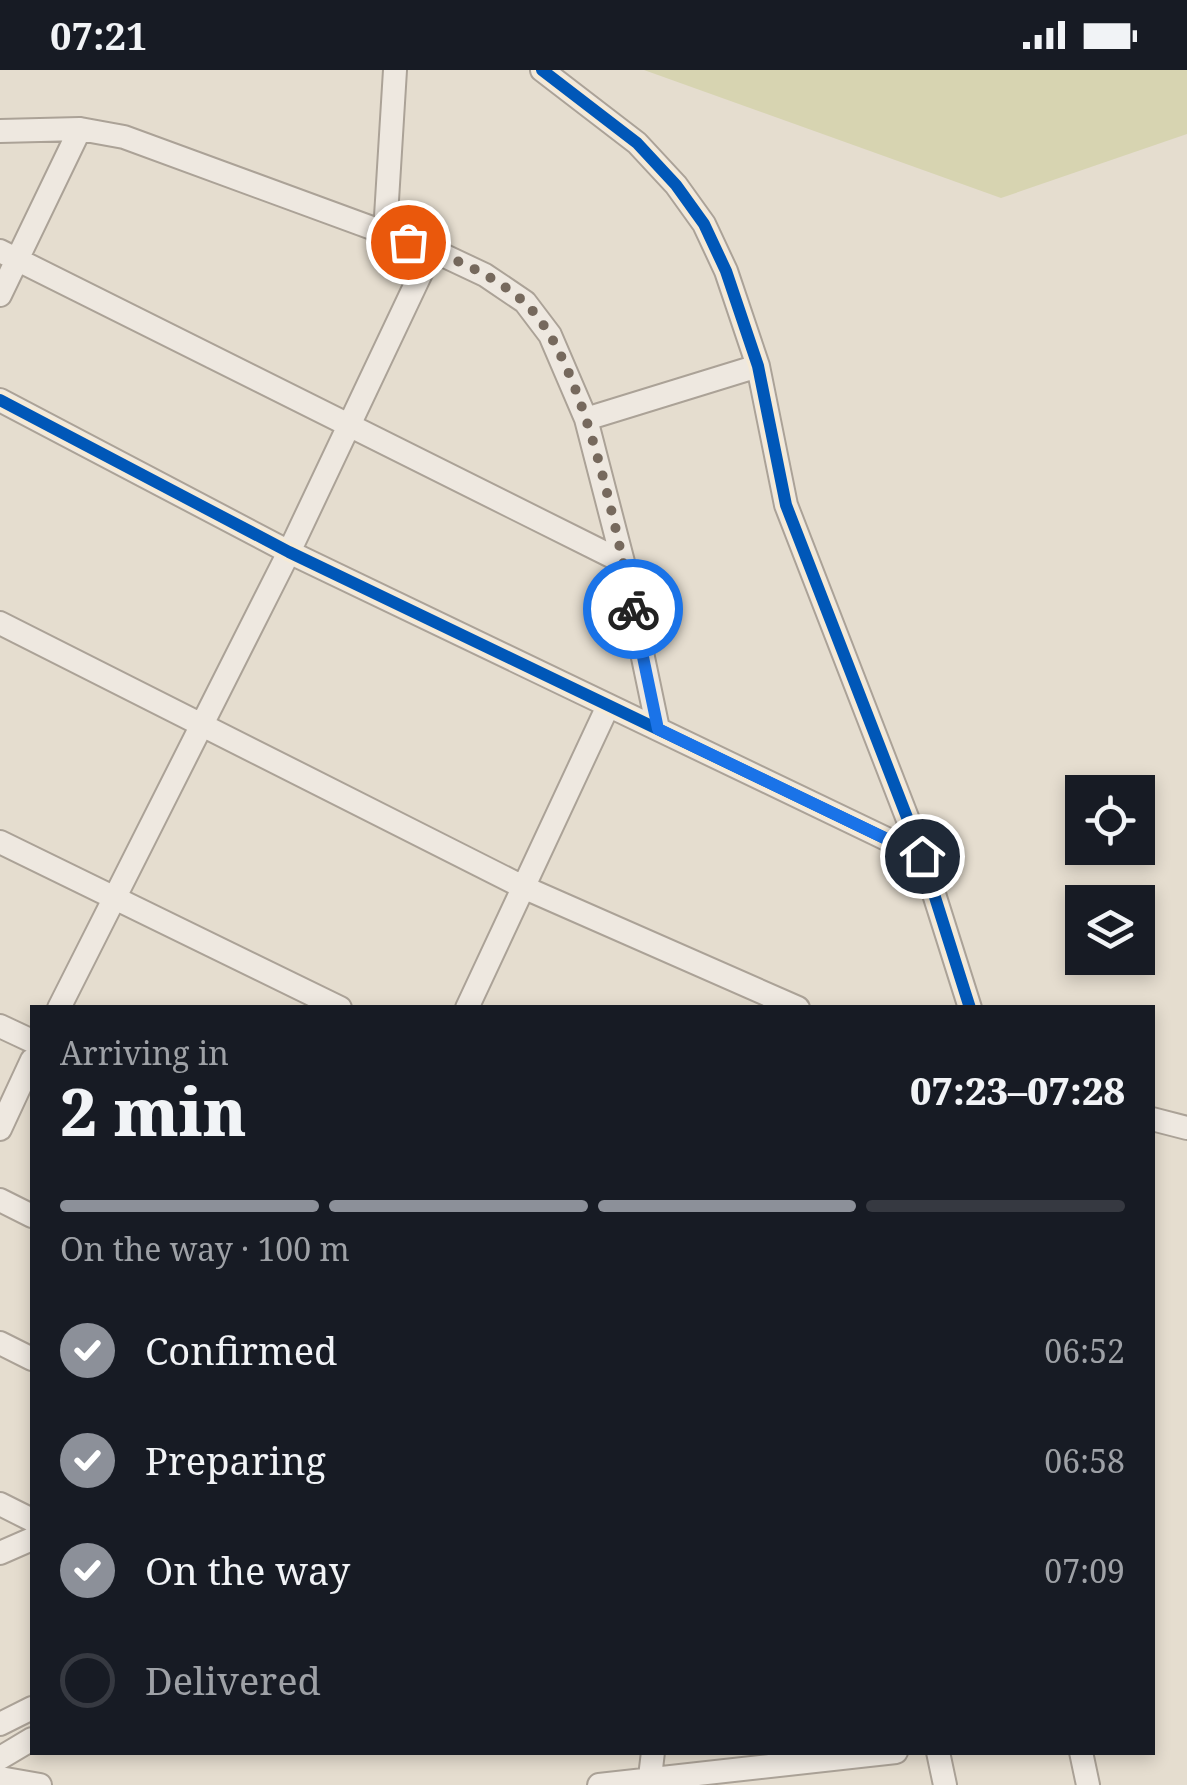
<!DOCTYPE html>
<html lang="en">
<head>
<meta charset="utf-8">
<style>
	:root { --surface:#171b24; --page:#20242c; --text:#f1f3f6; --muted:#9ea1a6; --line:#363941; --accent:#8c9099 }
	body { margin:0; font-family:"Noto Serif",serif; background:var(--page); color:var(--text); height:100vh; display:flex; flex-direction:column; font-size:38px; white-space:nowrap }
	* { box-sizing:border-box; margin:0 }
	p { font-size:32px; color:var(--muted) }
	.icon { flex:none; width:55px; height:55px; fill:none; stroke:currentColor; stroke-width:2; stroke-linecap:round; stroke-linejoin:round }
	.map { position:relative; flex:1; overflow:hidden }
	.sheet { position:absolute; left:30px; top:935px; width:1125px; height:750px; display:flex; flex-direction:column; background:var(--surface); border-radius:0px; box-shadow:0 5px 15px #0003 }
	.sheet>* { flex:none }
	.fabs { position:absolute; left:1065px; top:705px; display:grid; gap:20px }
	.fabs a { display:grid; place-items:center; width:90px; height:90px; border-radius:0px; background:var(--surface); box-shadow:0 5px 15px #0003; font-size:50px }
	.pin { position:absolute; display:grid; place-items:center; width:85px; height:85px; color:#fff; margin:-42px; border:5px solid #fff; border-radius:50%; box-shadow:0 2px 10px #0007 }
	.courier { position:absolute; display:grid; place-items:center; width:100px; height:100px; margin:-50px; border:8px solid #1a73e8; border-radius:50%; background:#fff; color:#222; box-shadow:0 2px 12px #0007 }
	.head em { font-style:normal; font-weight:800 }
	.head div { display:flex; flex-direction:column-reverse }
	.head { display:flex; align-items:center; justify-content:space-between; height:170px; padding:0 30px }
	h1 { font-size:65px; font-weight:800; line-height:75px }
	.bar { display:grid; grid-template-columns:repeat(4,1fr); gap:15px 10px; align-content:center; height:120px; padding:0 30px }
	.bar i { height:12px; border-radius:8px; background:var(--line) }
	.bar .current { background:var(--accent) }
	.bar p { grid-column:span 4 }
	ol { padding:0 30px; list-style:none }
	li { display:flex; align-items:center; gap:30px; height:110px }
	li p { margin-inline-start:auto }
	li .icon { padding:10px; border-radius:50%; background:var(--accent); color:#fff; stroke-width:4 }
	li:last-child { color:var(--muted) }
	li i { width:55px; height:55px; border:5px solid var(--line); border-radius:50% }
	.status { display:flex; justify-content:space-between; align-items:center; height:70px; padding:0 50px; background:var(--surface); direction:ltr }
	.status svg { height:28px; fill:currentColor }
	.map>svg:first-child { display:block }
</style>
</head>
<body>
<div class="status"><b>07:21</b><svg viewBox="0 0 49 12"><path d="M0 12V9h3v3zM5 12V6h3v6zM10 12V3h3v9zM15 12V0h3v12zM26 1h20v11H26zM47 4h2v5h-2z"/></svg></div>
<div class="map">
<svg width="1187" height="1715" viewBox="0 0 1187 1715">
	<rect width="100%" height="100%" fill="#e5ddcf"/>
	<path fill="#d7d4b1" d="M644,0H1187V64L1001,128Z"/>
	<g fill="none" stroke-linecap="round" stroke-linejoin="round">
		<defs>
			<path id="street" d="M542,0L637,73L676,115L704,154L726,201L758,296L786,435L922,786L970,938
				M0,61L80,59L124,67L432,180L485,205L525,232L550,265L586,349L623,492L658,659
				M385,163L395,0
				M0,181L623,492
				M0,225L80,59
				M0,330L289,482L922,786
				M586,349L758,296
				M0,553L523,817L798,938
				M0,772L340,938
				M59,938L289,482L432,180
				M467,938L608,636
				M0,956L32,971
				M1152,1049L1187,1058
				M0,1059L32,990
				M0,1130L32,1146
				M0,1273L32,1289
				M0,1434L32,1450
				M0,1483L32,1469
				M0,1654L32,1638
				M938,1682L945,1715
				M1081,1682L1088,1715
				M0,1688L32,1669
				M0,1708L40,1715
				M599,1715L896,1682
				M649,1715L653,1682"/>
		</defs>
		<use href="#street" stroke="#aba297" stroke-width="26"/>
		<use href="#street" stroke="#eee8e0" stroke-width="22"/>
		<defs>
			<path id="cycleway" d="M542,0L637,73L676,115L704,154L726,201L758,296L786,435L922,786L970,938
				M0,330L289,482L922,786"/>
		</defs>
		<use href="#cycleway" stroke="#f6ead5" stroke-width="19"/>
		<use href="#cycleway" stroke="#0057b8" stroke-width="12"/>
	</g>
	<g fill="none" stroke-linecap="round" stroke-linejoin="round">
		<path stroke="#76695d" stroke-width="10" stroke-dasharray="0 18" d="M408,172C448,186 492,203 524,232C583,285 616,460 633,539"/>
		<path stroke="#1a73e8" stroke-width="12" d="M633,539L658,659L922,786"/>
	</g>
</svg>
<div class="fabs">
<a><svg class="icon" aria-label="locate" viewBox="0 0 24 24"><circle cx="12" cy="12" r="6"/><path d="M12 2v4M12 18v4M2 12h4M18 12h4"/></svg></a>
<a><svg class="icon" aria-label="layers" viewBox="0 0 24 24"><path d="M12 4l9 5-9 5-9-5zM3 14l9 5 9-5"/></svg></a>
</div>
<div class="pin" style="left:408px;top:172px;background:#ea580c"><svg class="icon" aria-label="bag" viewBox="0 0 24 24"><path d="M5 8h14l-1 12H6zM9 8a3 3 0 0 1 6 0"/></svg></div>
<div class="pin" style="left:922px;top:786px;background:#1f2937"><svg class="icon" aria-label="home" viewBox="0 0 24 24"><path d="M3 11l9-7 9 7M6 9v11h12V9"/></svg></div>
<div class="courier" style="left:633px;top:539px"><svg class="icon" aria-label="bike" viewBox="0 0 24 24"><circle cx="6" cy="16" r="4"/><circle cx="18" cy="16" r="4"/><path d="M6 16l4-8h5l3 8M10 8l3 8H6M13 5h3"/></svg></div>
<section class="sheet">
<div class="head"><div><h1>2 min</h1><p>Arriving in</p></div><em>07:23–07:28</em></div>
<div class="bar"><i class="current"></i><i class="current"></i><i class="current"></i><i></i><p>On the way · 100 m</p></div>
<ol>
<li><svg class="icon" aria-label="check" viewBox="0 0 24 24"><path d="M5 12l5 5 9-10"/></svg>Confirmed<p>06:52</p></li>
<li><svg class="icon" aria-label="check" viewBox="0 0 24 24"><path d="M5 12l5 5 9-10"/></svg>Preparing<p>06:58</p></li>
<li><svg class="icon" aria-label="check" viewBox="0 0 24 24"><path d="M5 12l5 5 9-10"/></svg>On the way<p>07:09</p></li>
<li><i></i>Delivered</li>
</ol>
</section>
</div>
</body>
</html>
